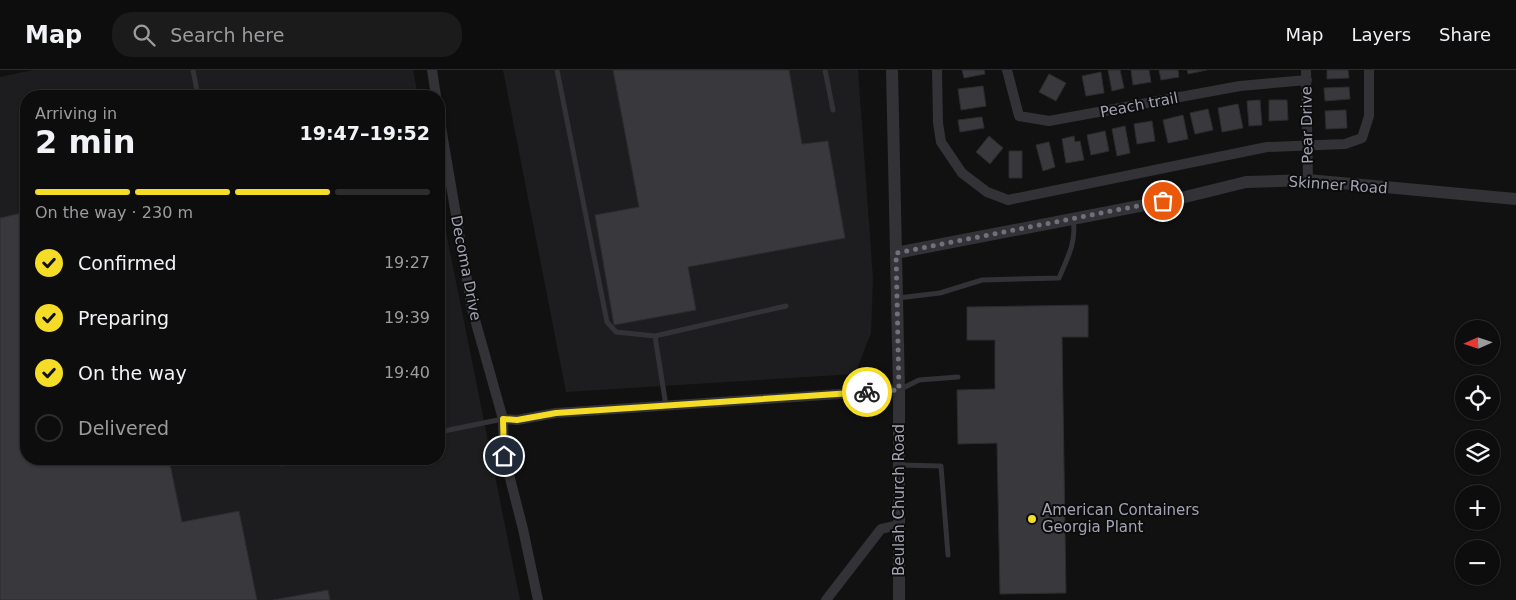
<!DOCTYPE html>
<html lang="en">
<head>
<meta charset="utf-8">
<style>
	:root { --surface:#0d0d0e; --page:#1b1b1c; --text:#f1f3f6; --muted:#9a9c9e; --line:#2d2d2e; --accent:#f5dc26 }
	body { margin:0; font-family:"DejaVu Sans",sans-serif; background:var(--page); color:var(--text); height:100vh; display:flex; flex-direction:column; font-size:19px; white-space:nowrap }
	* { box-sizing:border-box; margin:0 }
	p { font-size:16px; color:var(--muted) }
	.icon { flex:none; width:28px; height:28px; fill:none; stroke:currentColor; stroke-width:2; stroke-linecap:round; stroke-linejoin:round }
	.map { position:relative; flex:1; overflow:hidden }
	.sheet { position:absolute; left:20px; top:20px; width:425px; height:375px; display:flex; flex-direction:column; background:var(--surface); border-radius:20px; box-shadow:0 1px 4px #0004,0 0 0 1px var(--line) }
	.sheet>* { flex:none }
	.needle { width:32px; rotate:267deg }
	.controls { position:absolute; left:1455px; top:250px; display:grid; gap:10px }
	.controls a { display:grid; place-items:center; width:45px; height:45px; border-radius:50%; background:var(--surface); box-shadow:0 1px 4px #0004,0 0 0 1px var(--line); font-size:25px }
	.pin { position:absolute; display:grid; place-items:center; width:42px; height:42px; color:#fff; margin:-21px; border:2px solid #fff; border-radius:50%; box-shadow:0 1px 5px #0007 }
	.courier { position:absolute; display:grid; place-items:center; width:50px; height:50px; margin:-25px; border:4px solid #f5dc26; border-radius:50%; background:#fff; color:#222; box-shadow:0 1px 6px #0007 }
	.head em { font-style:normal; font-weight:800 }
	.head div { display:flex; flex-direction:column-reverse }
	.head { display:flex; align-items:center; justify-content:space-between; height:85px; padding:0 15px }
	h1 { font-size:32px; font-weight:800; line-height:38px }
	.bar { display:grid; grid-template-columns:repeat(4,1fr); gap:8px 5px; align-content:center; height:60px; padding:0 15px }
	.bar i { height:6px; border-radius:4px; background:var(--line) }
	.bar .current { background:var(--accent) }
	.bar p { grid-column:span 4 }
	ol { padding:0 15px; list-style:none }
	li { display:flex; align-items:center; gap:15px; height:55px }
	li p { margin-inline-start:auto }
	li .icon { padding:5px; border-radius:50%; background:var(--accent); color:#111; stroke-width:4 }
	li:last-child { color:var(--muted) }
	li i { width:28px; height:28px; border:2px solid var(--line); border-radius:50% }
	header { display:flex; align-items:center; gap:30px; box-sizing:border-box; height:70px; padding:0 25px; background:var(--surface); border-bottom:1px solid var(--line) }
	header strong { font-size:24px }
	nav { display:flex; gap:28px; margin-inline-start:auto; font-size:18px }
	.search { width:350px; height:45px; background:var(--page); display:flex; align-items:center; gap:12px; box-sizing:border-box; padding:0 18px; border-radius:20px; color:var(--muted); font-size:19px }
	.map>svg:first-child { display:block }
</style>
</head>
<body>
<header>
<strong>Map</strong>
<div class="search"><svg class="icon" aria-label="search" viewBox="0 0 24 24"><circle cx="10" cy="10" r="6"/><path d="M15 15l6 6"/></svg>Search here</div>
<nav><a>Map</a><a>Layers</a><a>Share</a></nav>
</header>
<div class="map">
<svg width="1516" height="530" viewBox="0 0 1516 530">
	<rect width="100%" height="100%" fill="#111112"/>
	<path fill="#1d1d1f" d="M33,0H413L418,26H26V389H439V127L520,530H0V7Z
		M503,0H858L873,209L871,263L855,304L566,322Z"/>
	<path fill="#38383d" stroke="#2c2b2e" d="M613,0H789L802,74L828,71L845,168L688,197L696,240L614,255L595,145L639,137Z
		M962,0H984L985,4L964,8Z
		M1108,0H1120L1124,18L1112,21Z
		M1131,0H1149L1151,12L1133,15Z
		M1159,0H1178L1179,7L1161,10Z
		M1187,0H1207L1188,4Z
		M1327,0H1348L1349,8L1327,9Z
		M1101,2L1104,23L1086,26L1082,6Z
		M1049,4L1066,13L1056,31L1039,22Z
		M983,16L986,36L961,40L958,19Z
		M1349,17L1350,29L1325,31L1324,18Z
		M1260,30L1262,55L1249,56L1247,31Z
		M1269,30H1287L1288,50L1269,51Z
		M1238,34L1243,58L1222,62L1218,38Z
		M1208,39L1213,60L1195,64L1190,43Z
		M1346,40L1347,58L1326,59L1325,41Z
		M1183,45L1188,69L1168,73L1163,50Z
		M982,47L984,58L960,62L958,50Z
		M1152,51L1155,71L1137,74L1134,54Z
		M1125,56L1130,83L1117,86L1112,59Z
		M1105,61L1109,81L1091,85L1087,65Z
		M989,66L1003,78L990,94L976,82Z
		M1074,66L1075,72L1080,71L1084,90L1066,93L1062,69Z
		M1049,72L1055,97L1043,101L1036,75Z
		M1009,81H1022V108H1009Z
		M26,142V389H169L182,452L239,441L257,530H0V148Z
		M1088,235V267H1062L1066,523L1000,524L997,373L958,374L957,320L995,319V270H967V237Z
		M328,520L330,530H273Z"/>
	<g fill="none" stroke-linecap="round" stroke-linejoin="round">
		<path stroke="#323237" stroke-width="5" d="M193,0L198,26
			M557,0L607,252L616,262L655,266L666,336
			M825,0L833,40
			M898,228L940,223L982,210L1059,208C1067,189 1077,171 1073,150
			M655,266L786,236
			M899,320L919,310L958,307
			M439,362L503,349
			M281,394L307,389
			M899,395L941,396L948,485"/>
		<path stroke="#323237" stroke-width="10" d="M432,0L436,26
			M937,0L938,53L941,72L962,103L987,122L1008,130L1267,77L1345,74L1362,68L1369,46V0
			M1007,0L1019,46L1049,51L1240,16L1307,10
			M1306,0L1308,110
			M439,45L472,239L503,349
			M538,530L523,459L504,385L503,349L517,350L556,343L899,320
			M826,530L881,459L898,455"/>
		<path stroke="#323237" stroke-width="12" d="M892,0L899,320V530
			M896,183L1181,128L1246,112L1308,110L1516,129"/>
	</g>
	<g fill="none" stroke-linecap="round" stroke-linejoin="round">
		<path stroke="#6f707b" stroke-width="5" stroke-dasharray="0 9" d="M867,322L899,320L896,183L1163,131"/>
		<path stroke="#f5dc26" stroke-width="6" d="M504,386L503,349L517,350L556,343L867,322"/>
	</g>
	<circle fill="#f5dc26" stroke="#0c0c0d" stroke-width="2" cx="1032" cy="449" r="5"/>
	<g text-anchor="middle" stroke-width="4" stroke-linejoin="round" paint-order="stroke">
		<g font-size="15" fill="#a2a3b3" stroke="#0c0c0d">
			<text transform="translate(1139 35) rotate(-11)" y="5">Peach trail</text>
			<text transform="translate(1307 55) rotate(-91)" y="5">Pear Drive</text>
			<text transform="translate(1338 115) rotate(4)" y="5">Skinner Road</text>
			<text transform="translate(466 198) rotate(79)" y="5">Decoma Drive</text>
			<text transform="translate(899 430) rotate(-90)" y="5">Beulah Church Road</text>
		</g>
		<g font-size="15" fill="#a2a3b3" stroke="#0c0c0d" text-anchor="start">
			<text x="1042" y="445">American Containers<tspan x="1042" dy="17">Georgia Plant</tspan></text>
		</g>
	</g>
</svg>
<div class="controls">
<a><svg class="needle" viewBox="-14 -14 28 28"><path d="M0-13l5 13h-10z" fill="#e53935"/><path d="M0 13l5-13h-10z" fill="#9a9c9e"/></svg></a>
<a><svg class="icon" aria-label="locate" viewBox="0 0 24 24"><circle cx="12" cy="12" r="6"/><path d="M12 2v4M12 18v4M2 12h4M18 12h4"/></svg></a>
<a><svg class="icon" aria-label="layers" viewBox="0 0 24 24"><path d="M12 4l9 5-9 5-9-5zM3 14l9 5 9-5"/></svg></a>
<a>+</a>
<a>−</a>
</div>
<div class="pin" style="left:1163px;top:131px;background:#ea580c"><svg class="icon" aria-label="bag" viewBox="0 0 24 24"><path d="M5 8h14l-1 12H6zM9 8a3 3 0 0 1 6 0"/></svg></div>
<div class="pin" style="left:504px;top:386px;background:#1f2937"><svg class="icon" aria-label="home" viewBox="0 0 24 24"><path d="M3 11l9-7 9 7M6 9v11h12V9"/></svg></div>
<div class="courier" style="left:867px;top:322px"><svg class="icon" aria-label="bike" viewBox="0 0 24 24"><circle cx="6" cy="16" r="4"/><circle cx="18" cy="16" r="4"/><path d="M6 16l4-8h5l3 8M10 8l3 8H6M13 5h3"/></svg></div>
<section class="sheet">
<div class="head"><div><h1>2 min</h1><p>Arriving in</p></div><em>19:47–19:52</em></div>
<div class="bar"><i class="current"></i><i class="current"></i><i class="current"></i><i></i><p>On the way · 230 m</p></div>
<ol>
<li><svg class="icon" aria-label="check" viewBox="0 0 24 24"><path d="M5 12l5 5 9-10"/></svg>Confirmed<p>19:27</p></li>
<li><svg class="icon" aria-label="check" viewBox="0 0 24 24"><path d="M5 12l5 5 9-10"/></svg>Preparing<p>19:39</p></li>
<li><svg class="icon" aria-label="check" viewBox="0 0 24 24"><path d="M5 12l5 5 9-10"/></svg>On the way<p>19:40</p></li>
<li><i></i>Delivered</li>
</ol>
</section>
</div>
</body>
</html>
